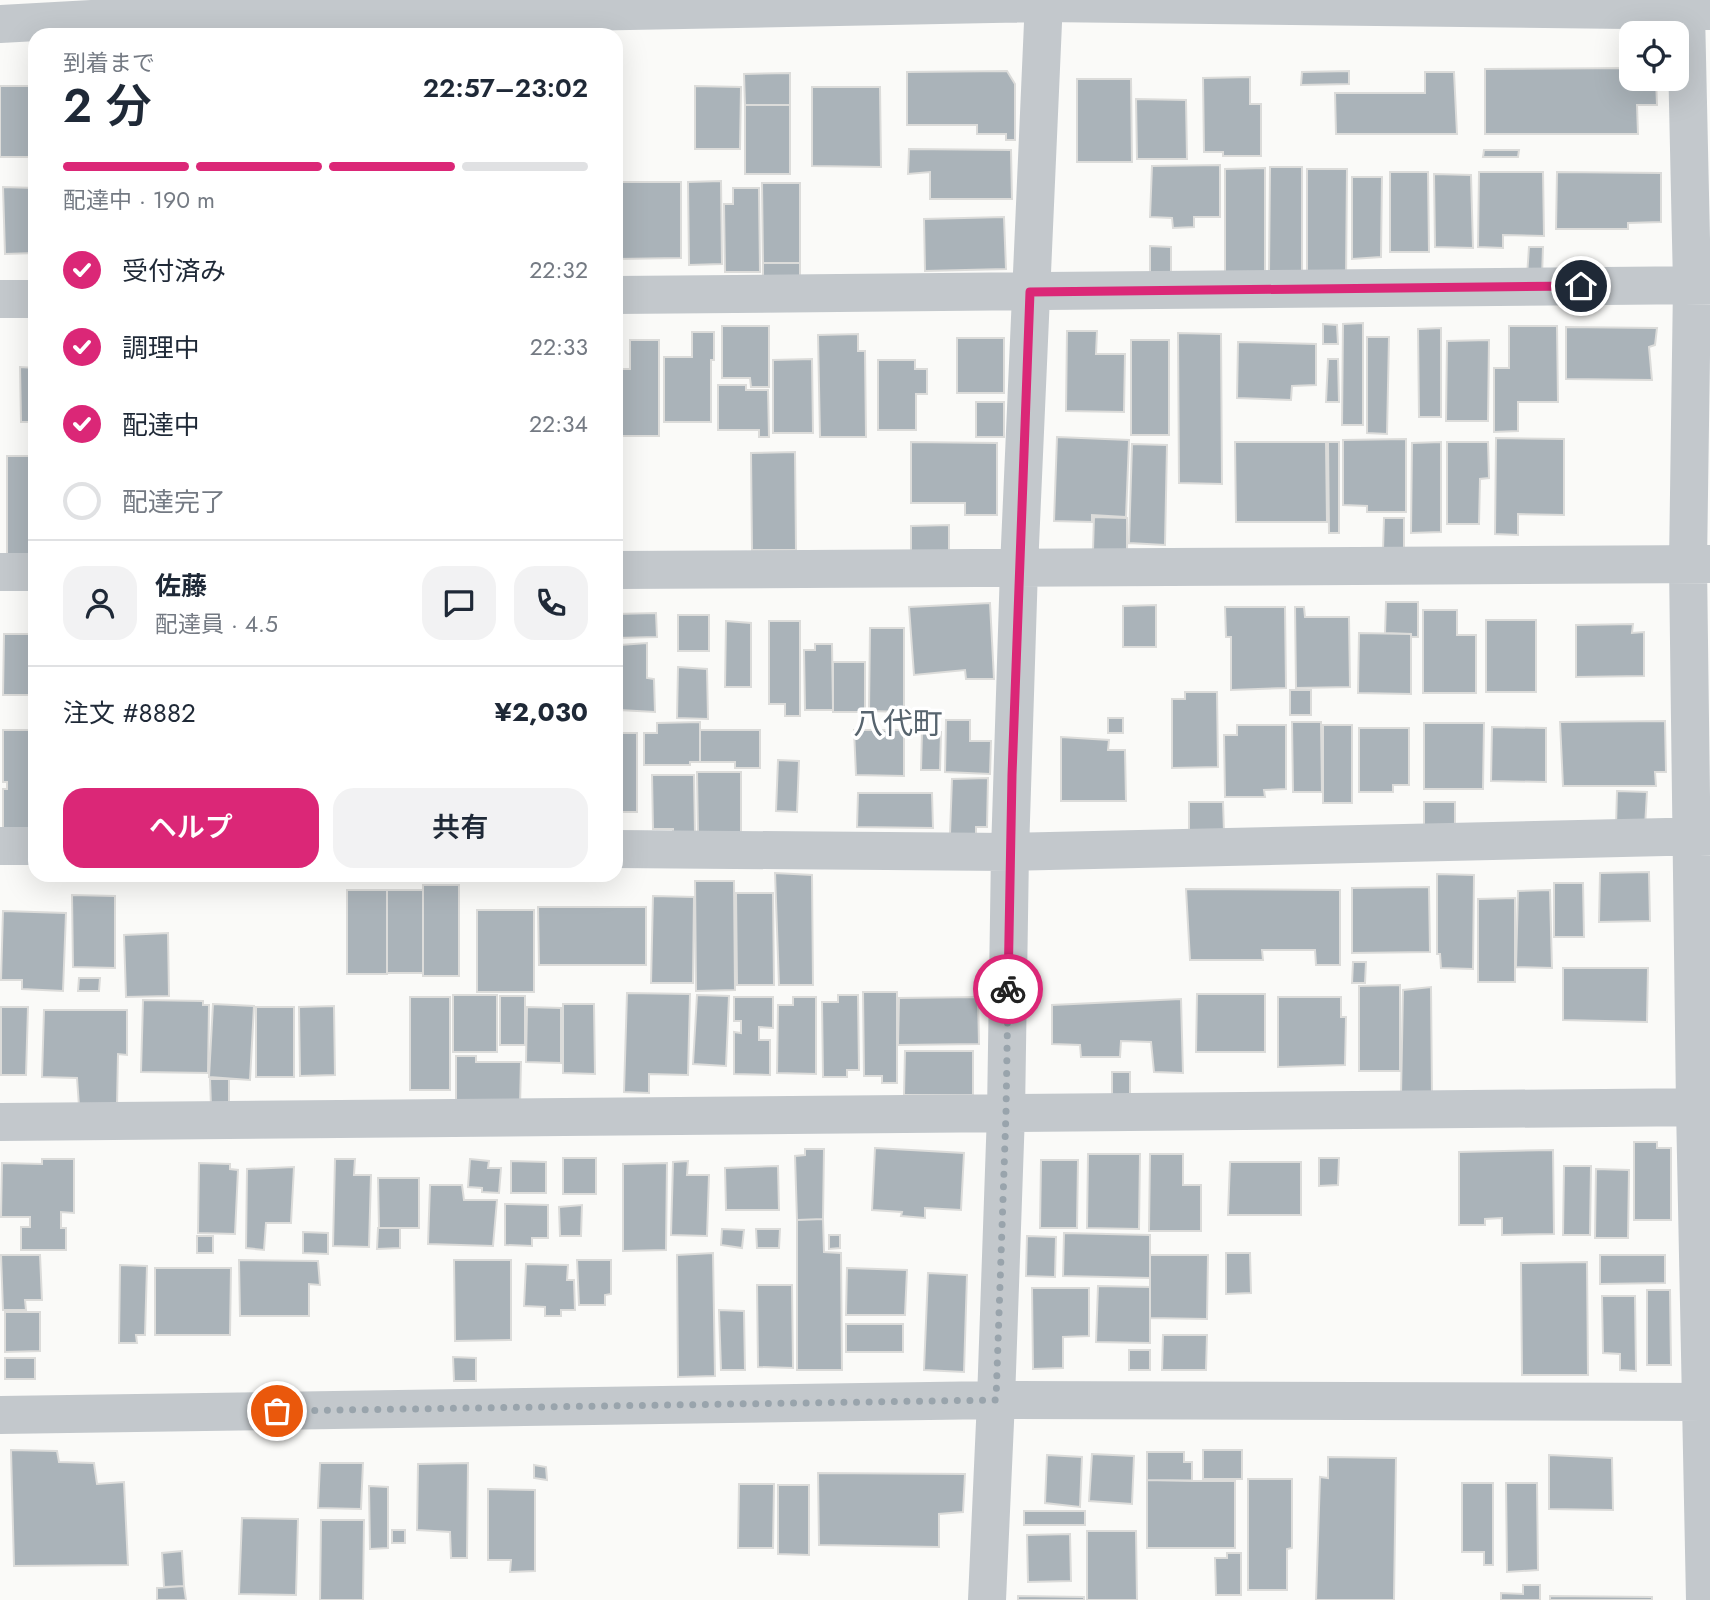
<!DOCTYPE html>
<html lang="ja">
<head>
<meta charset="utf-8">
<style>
	:root { --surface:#fff; --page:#f2f2f3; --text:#1f2937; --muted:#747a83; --line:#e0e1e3; --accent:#db2777 }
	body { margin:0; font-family:Jost,"Noto Sans JP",sans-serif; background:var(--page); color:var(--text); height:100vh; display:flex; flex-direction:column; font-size:26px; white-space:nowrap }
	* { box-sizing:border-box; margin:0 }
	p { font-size:23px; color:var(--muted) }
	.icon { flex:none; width:38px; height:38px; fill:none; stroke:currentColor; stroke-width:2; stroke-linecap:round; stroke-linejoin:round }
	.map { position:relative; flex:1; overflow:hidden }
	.details { position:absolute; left:28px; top:28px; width:595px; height:854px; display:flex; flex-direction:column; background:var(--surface); border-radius:21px; box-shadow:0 7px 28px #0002 }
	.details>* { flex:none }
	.controls { position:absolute; left:1619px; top:21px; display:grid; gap:14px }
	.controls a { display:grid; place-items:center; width:70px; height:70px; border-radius:14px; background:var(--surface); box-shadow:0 7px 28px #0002; font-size:35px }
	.pin { position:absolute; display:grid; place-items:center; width:60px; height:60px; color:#fff; margin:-30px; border:4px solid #fff; border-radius:50%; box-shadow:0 2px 7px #0007 }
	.courier { position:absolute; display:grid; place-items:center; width:70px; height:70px; margin:-35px; border:5px solid #db2777; border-radius:50%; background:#fff; color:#222; box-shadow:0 2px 9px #0007 }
	.headline em { font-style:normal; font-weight:600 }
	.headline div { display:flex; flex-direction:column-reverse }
	.headline { display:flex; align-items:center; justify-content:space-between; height:119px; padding:0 35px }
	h1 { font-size:46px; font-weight:600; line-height:52px }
	.bar { display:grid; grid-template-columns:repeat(4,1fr); gap:10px 7px; align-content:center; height:84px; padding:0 35px }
	.bar i { height:9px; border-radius:5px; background:var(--line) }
	.bar .active { background:var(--accent) }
	.bar p { grid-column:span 4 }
	.line { display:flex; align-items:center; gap:18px; padding:0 35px; border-top:2px solid var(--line) }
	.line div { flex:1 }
	.round { display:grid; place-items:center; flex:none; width:74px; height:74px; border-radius:21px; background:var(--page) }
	ol { padding:0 35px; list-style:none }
	li { display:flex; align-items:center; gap:21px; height:77px }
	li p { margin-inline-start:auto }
	li .icon { padding:7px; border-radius:50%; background:var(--accent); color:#fff; stroke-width:4 }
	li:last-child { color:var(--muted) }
	li i { width:38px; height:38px; border:4px solid var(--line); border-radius:50% }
	.cta { display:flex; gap:14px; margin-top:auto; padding:14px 35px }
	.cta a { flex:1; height:80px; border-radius:21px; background:var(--accent); color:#fff; font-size:28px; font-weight:600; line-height:80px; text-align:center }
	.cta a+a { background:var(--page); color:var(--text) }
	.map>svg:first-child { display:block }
</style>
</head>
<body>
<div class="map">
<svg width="1710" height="1600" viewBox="0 0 1710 1600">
	<rect width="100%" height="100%" fill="#fafaf8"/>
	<path fill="#aab3b9" stroke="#dcdcda" stroke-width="2" d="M1631,68V79H1656L1657,105H1637L1638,134H1485V69Z
		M1007,71L1015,84V140H1006V134H977V125H907V72Z
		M1349,71V84L1301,85L1302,72Z
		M1425,72H1454L1457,134H1336L1335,93H1425Z
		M790,73V105H745L744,74Z
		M1250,77V104H1261V156H1223V152H1204L1203,78Z
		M1077,79H1131L1132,162H1077Z
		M0,86H35V157H0Z
		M695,86L741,87L740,149H695Z
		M812,87H880L881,167L812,166Z
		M1136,99L1186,100L1187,159H1137Z
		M745,105H790V174H745Z
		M909,149L1011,150L1012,199H930V172L908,174Z
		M1484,150H1519L1518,157H1483Z
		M1220,165V217H1194V227L1173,228L1172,218L1150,217L1152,166Z
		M1270,167H1302V273H1269Z
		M1265,168V274H1225V169Z
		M1307,169H1347L1346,281H1307Z
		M1390,172H1428L1429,252H1390Z
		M1479,172H1543L1544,236L1503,235V248L1478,247Z
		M1557,172L1661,173V222L1628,223V229H1556Z
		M1434,174L1471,175L1473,248L1435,247Z
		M1352,177H1382L1381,257L1352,259Z
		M721,181L722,264L689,265L688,182Z
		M616,182H681V258L616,259Z
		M762,183H800V263H763Z
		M3,187L35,188V253L5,254Z
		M733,188H759L760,272H725L724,204H733Z
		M1004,217L1006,269L925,271L924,219Z
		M1150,246L1171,247V273L1150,274Z
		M1529,247H1543L1542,277L1527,276Z
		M763,263H800V284H763Z
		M1363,323V425H1342L1343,324Z
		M1323,324L1337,325L1338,344H1323Z
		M722,326H769V387H751L750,378H722Z
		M1509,326H1557L1558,402H1518V431L1494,432V368H1509Z
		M1566,327L1657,328L1655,345L1649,347L1652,380L1566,379Z
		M1441,328V417H1419L1418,329Z
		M1067,331H1097L1096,354H1125L1124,412L1066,411Z
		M692,332H714V360H711V422H664V357H692Z
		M1178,333L1221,334L1222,484L1179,483Z
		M858,334V351H865L866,437H820L818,335Z
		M1367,337H1389L1387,434L1367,433Z
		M957,338H1004V393H957Z
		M630,340H659V436H616V369H630Z
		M1131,340H1169V435H1131Z
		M1489,340L1488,421H1446L1447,341Z
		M1238,342L1316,344V385L1292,386L1291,400L1237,398Z
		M812,359L813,433H773V360Z
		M1328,359H1338L1339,402H1326Z
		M878,360H915V369H927V394H916V430H878Z
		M20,367L35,368V422H21Z
		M718,385H746V390H768L769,437H759V430H718Z
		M976,402H1004V437H976Z
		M1057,437L1129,440L1126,517L1092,515V522L1054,521Z
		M1496,438L1564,439V515L1518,514V535L1495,534Z
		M1406,439V512H1367V506L1343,505V440Z
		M911,442L997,443V515H965V503H911Z
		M1235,442H1326L1327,522H1236Z
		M1328,442H1339V533H1329Z
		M1441,442V532L1411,533L1412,443Z
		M1447,442H1488L1489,478L1480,479L1479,524H1447Z
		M1132,444L1167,445L1165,545L1129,543Z
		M795,452L796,550H752L751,453Z
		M7,456H32V557H7Z
		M1094,517L1127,518V551L1093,550Z
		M1384,518H1404V550L1383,549Z
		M949,525V553H911V526Z
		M1386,602H1418V637H1411V634L1385,633Z
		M990,603L994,679H966L965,670L914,675L909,607Z
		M1156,605V647H1123V606Z
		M1225,607H1285L1286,688L1231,690V637H1226Z
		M1295,607H1304L1305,617H1349L1350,687L1296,688Z
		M1423,610H1457V635H1476V693H1423Z
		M656,613L657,637L616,638V614Z
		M678,615H709V651H678Z
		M1486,620H1536V692H1486Z
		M726,621L751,623V687H725Z
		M769,621H800V716H785V704H769Z
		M1633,624L1632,633L1644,632V676L1576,677V625Z
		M870,628H904V712L869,711Z
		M1359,633L1411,634V694L1358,693Z
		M4,634H35V695H3Z
		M647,643V678L654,679L655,712L619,710L620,645Z
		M815,644H832L833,710H805L804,650H815Z
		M833,662H865V712H833Z
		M678,667L707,669L708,719L677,718Z
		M1290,690H1311V715H1290Z
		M1185,692H1217L1218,767L1172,768V699H1185Z
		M1108,718H1123V733H1108Z
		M946,720H970V741H991L990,774L945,772Z
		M1665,721L1666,772H1655L1656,786H1563L1560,722Z
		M700,722V762H690V765H644V733H657V723Z
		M1292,722H1321L1322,792H1293Z
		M1424,723H1484L1483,789H1424Z
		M1237,725H1286V789L1264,790L1265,797H1225L1224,735H1237Z
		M1323,725H1352V803H1323Z
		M1492,727L1546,728V782L1491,781Z
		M1359,728H1409V785H1393V792H1359Z
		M3,730H35V841H3V789H7V782H3Z
		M700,730H760V768H735V762H700Z
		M854,730H904V776L856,775Z
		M922,732H941L940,770H921Z
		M616,733H637V812H616Z
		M1061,737L1109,740L1108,750H1125L1126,801H1061Z
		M778,760L799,761L797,812L776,811Z
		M697,772H741V835H698Z
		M652,775H694L695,835H673V829H653Z
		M988,778L987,827H976V835L950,834L952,779Z
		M1617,791L1647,792L1645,827L1616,826Z
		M858,793H932L933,828L857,827Z
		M1189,802H1223L1224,832H1189Z
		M1424,802H1455V830L1424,831Z
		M1649,872L1650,921L1599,922L1600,873Z
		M775,873L812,875L813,985H779Z
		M1437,874L1474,875L1473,969L1441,968L1440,954H1437Z
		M695,881H734L735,990L696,991Z
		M1554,883H1583L1584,937H1554Z
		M423,885H459V976H423Z
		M1429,887L1430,952L1352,953V888Z
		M1186,889L1340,890V965H1316L1315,950H1262L1263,960H1190Z
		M347,890H387V974H347Z
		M387,890H423V973H387Z
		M1550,890L1552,968L1516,967L1518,891Z
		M736,893H773L774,985H737Z
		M72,895L115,896V968L73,967Z
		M653,896L694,897L693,983H651Z
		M1515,898V982H1478V899Z
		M538,907H646V965H539Z
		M477,910H534V992H477Z
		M3,911L66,913L63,991L22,989V980H1Z
		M168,933L169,996L126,997L124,935Z
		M1353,962H1366L1365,983H1352Z
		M1563,968H1648L1647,1022L1563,1020Z
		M79,978H100L99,991H78Z
		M1400,985V1071H1359V986Z
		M1431,987L1432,1096H1401L1403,990Z
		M863,992H897V1083H882V1076H864Z
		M627,993L690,994L688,1075L649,1074V1093L624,1092Z
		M1197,994H1265V1052H1196Z
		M453,995H497V1052H453Z
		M697,995L729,996L726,1066L693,1064Z
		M838,995H858L859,1070H847V1077H823L822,1002H838Z
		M500,996H525V1045H500Z
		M410,997H450V1090H410Z
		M734,997H773V1028L759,1027V1040H770V1075L734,1074V1032L741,1033V1021H734Z
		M793,997H816V1074L777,1073L778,1005H793Z
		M978,997L979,1044L898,1045L899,998Z
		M1278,997H1341V1017H1346L1345,1065L1278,1067Z
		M1181,999L1183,1073L1154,1072L1151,1042L1121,1041L1120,1057H1081L1080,1045L1052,1044V1005Z
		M143,1000L203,1001V1005H209L208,1073L141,1072Z
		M213,1004L254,1006L250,1080L209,1077Z
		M563,1004H594L595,1074L563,1073Z
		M334,1006L335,1075L300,1076L299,1007Z
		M1,1007H28L26,1075H1Z
		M256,1007H294V1077H256Z
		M527,1007L561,1008V1063L526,1062Z
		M44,1010H127V1055L118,1054L117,1106H79L77,1078L42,1077Z
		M905,1051H973V1095H904Z
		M456,1056H476V1062H521L520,1107H456Z
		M1112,1072H1130V1105H1112Z
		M210,1079H229V1107H211Z
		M1634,1142H1657V1148H1671V1220H1634Z
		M875,1148L964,1153L961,1210L925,1208V1218L901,1216L902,1212L872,1210Z
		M805,1149H824L823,1219L797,1220L795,1156L805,1155Z
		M1553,1150L1554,1234L1502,1235V1218L1485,1219V1225H1459V1152Z
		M1088,1154H1140L1139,1229L1087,1228Z
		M1150,1154H1183V1185H1201V1231H1149Z
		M563,1158H596V1194H563Z
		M1319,1158H1339L1338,1185L1319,1186Z
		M42,1159H74V1213L61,1212V1228H66V1250H21V1227H30V1217H1L2,1163L42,1164Z
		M335,1159H355L354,1175H371L369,1247L333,1246Z
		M470,1159L489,1161L488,1168H501L499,1193L482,1192V1188L468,1187Z
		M1041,1160H1078L1077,1228H1040Z
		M511,1161L546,1162V1193H511Z
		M688,1161L687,1175H709L707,1236L671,1235L673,1162Z
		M1230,1162H1301V1215H1228Z
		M199,1163L230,1164V1169L238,1170L235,1234L198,1233Z
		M667,1163L666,1250L623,1251V1164Z
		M778,1166L779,1210H726L725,1168Z
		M1564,1166H1591L1590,1235H1563Z
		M294,1167L291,1223H266L264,1250L246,1248L247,1169Z
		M1596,1169L1629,1170L1628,1238H1595Z
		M378,1178H419V1228H379Z
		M430,1185H462L464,1200H497L493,1246L428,1244Z
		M505,1204L548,1205V1238H532V1246L505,1245Z
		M582,1205L581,1236H560L559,1207Z
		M823,1219L824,1252L841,1253L842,1370H797V1220Z
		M378,1228H400V1248L377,1249Z
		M722,1229L744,1230L742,1248L721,1245Z
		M756,1229H780L779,1248H757Z
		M303,1232L328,1233V1254L303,1253Z
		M1064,1233L1150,1235V1278L1063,1276Z
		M829,1235H840V1248L829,1249Z
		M197,1236H213V1253H197Z
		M1027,1236L1056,1237L1055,1277L1026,1276Z
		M713,1253L715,1376L678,1377L677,1255Z
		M1226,1253H1250L1251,1293L1226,1294Z
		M1,1255H40L42,1300H25L26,1310H3Z
		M1150,1255H1208L1207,1319L1150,1318Z
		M1600,1255H1665V1283L1600,1284Z
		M239,1260L318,1261L320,1285L309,1284V1316H240Z
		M454,1260H511V1340L455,1341Z
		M577,1260H611V1294L605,1295V1305H579Z
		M1587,1262L1588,1375H1522L1521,1263Z
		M526,1264L568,1265L567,1280H574L575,1310H561V1316H545V1307L524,1306Z
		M120,1265L147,1266L145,1335H136L137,1343H119Z
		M155,1268H231L230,1335H155Z
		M847,1268L907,1270L905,1315H846Z
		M928,1273L967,1275L964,1372L924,1370Z
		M757,1285H792L793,1368L758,1367Z
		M1098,1286L1150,1287V1343L1096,1342Z
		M1032,1288H1089V1336L1063,1337V1368L1033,1369Z
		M1647,1290H1670L1671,1365H1647Z
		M1602,1296H1635L1636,1371L1620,1370V1354L1603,1353Z
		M719,1310L744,1311L745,1370H721Z
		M5,1312H40V1351L5,1352Z
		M846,1324H903V1352H846Z
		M1163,1335H1207L1206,1370H1162Z
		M1129,1350H1150V1370H1129Z
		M453,1357L476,1358V1381H454Z
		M5,1358H35V1379H5Z
		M11,1450L57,1451L59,1462L94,1463L97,1484L124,1482L128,1565L14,1566Z
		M1203,1450H1242V1479H1203Z
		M1147,1452H1184V1462H1192V1481L1147,1480Z
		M1092,1454L1134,1456L1132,1504L1089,1501Z
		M1047,1455L1082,1457L1080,1507L1045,1503Z
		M1549,1455L1612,1458L1613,1510L1549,1509Z
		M1328,1457L1396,1458L1394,1600H1316L1320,1477L1328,1478Z
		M320,1463H363L361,1509L318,1508Z
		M468,1463L467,1558H451L450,1532L417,1530L418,1464Z
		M534,1465L546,1467L547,1480L534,1478Z
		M818,1473L965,1474L963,1512L939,1514V1547L819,1545Z
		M1248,1479H1292V1548L1287,1549V1590H1248Z
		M1147,1480L1235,1481V1548H1147Z
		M1462,1483H1493V1565H1484V1552H1462Z
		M1506,1483H1537L1538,1570L1507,1572Z
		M739,1484H774L773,1548H738Z
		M778,1485H809V1555L778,1554Z
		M369,1486L388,1487V1548L370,1549Z
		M488,1489L535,1490V1571L510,1572L511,1560H488Z
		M1024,1511H1085V1525H1024Z
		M242,1518L298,1519L296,1595L239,1594Z
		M321,1520H364L363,1600H320Z
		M392,1530H405V1543H392Z
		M1087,1531H1136L1137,1600H1087Z
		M1070,1534L1071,1581L1028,1582L1027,1535Z
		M182,1551L184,1586L164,1587L162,1553Z
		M1227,1553H1241V1595H1216L1215,1558H1227Z
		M1523,1585H1540V1600H1501V1593L1523,1594Z
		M184,1586L186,1600H157V1588Z
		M1018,1596L1084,1597V1600H1018Z
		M1550,1596L1652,1597V1600H1550Z"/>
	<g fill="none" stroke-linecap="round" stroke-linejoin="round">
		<path stroke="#c3c8cc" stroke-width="38" d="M1686,12L1692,285L1688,564L1695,1107L1705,1600
			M0,24L201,13L576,12L1044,3L1710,11
			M616,295L1710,285
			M0,299H35
			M616,570L1710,564
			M0,572H35
			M0,846H35
			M616,849L1010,852L1710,836
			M0,1122L1710,1107
			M0,1415L996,1400L1710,1402
			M987,1600L996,1400L1006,1113L1010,852L1019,568L1044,0"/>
	</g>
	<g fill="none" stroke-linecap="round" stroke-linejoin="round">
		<path stroke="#99a4ac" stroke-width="7" stroke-dasharray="0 12.6" d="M277,1411L996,1400L1006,1113L1008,989"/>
		<path stroke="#db2777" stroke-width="9" d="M1008,989L1012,775L1030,292L1581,286"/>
	</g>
	<g text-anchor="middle" stroke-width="7" stroke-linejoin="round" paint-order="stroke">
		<g font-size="30" fill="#57646e" stroke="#fff">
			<text x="898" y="734">八代町</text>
		</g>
	</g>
</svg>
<div class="controls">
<a><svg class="icon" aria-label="locate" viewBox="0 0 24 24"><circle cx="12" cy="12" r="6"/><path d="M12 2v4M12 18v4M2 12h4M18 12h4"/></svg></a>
</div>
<div class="pin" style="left:277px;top:1411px;background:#ea580c"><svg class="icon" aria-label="bag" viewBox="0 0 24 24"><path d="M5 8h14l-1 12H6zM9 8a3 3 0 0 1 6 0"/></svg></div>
<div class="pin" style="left:1581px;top:286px;background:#1f2937"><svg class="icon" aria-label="home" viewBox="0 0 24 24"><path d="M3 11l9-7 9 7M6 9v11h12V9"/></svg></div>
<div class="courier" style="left:1008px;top:989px"><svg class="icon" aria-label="bike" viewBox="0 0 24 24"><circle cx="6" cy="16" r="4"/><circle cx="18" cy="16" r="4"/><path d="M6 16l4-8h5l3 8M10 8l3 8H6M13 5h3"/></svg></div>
<section class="details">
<div class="headline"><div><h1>2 分</h1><p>到着まで</p></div><em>22:57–23:02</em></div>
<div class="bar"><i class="active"></i><i class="active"></i><i class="active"></i><i></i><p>配達中 · 190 m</p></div>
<ol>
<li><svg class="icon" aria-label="check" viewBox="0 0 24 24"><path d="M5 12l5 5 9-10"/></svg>受付済み<p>22:32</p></li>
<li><svg class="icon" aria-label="check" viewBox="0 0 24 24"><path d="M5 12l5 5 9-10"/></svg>調理中<p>22:33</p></li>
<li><svg class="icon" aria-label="check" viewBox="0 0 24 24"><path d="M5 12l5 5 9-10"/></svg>配達中<p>22:34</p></li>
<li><i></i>配達完了</li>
</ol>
<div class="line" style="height:126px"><a class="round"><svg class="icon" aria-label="person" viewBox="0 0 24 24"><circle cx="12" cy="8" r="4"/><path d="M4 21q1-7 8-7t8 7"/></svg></a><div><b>佐藤</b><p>配達員 · 4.5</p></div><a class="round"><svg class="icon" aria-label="chat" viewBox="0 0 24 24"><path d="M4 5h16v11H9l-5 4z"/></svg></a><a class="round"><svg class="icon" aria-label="phone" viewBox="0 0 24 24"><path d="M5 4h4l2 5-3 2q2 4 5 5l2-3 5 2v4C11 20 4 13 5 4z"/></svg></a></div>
<div class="line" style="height:91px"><div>注文 #8882</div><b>¥2,030</b></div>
<div class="cta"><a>ヘルプ</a><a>共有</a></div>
</section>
</div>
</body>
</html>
